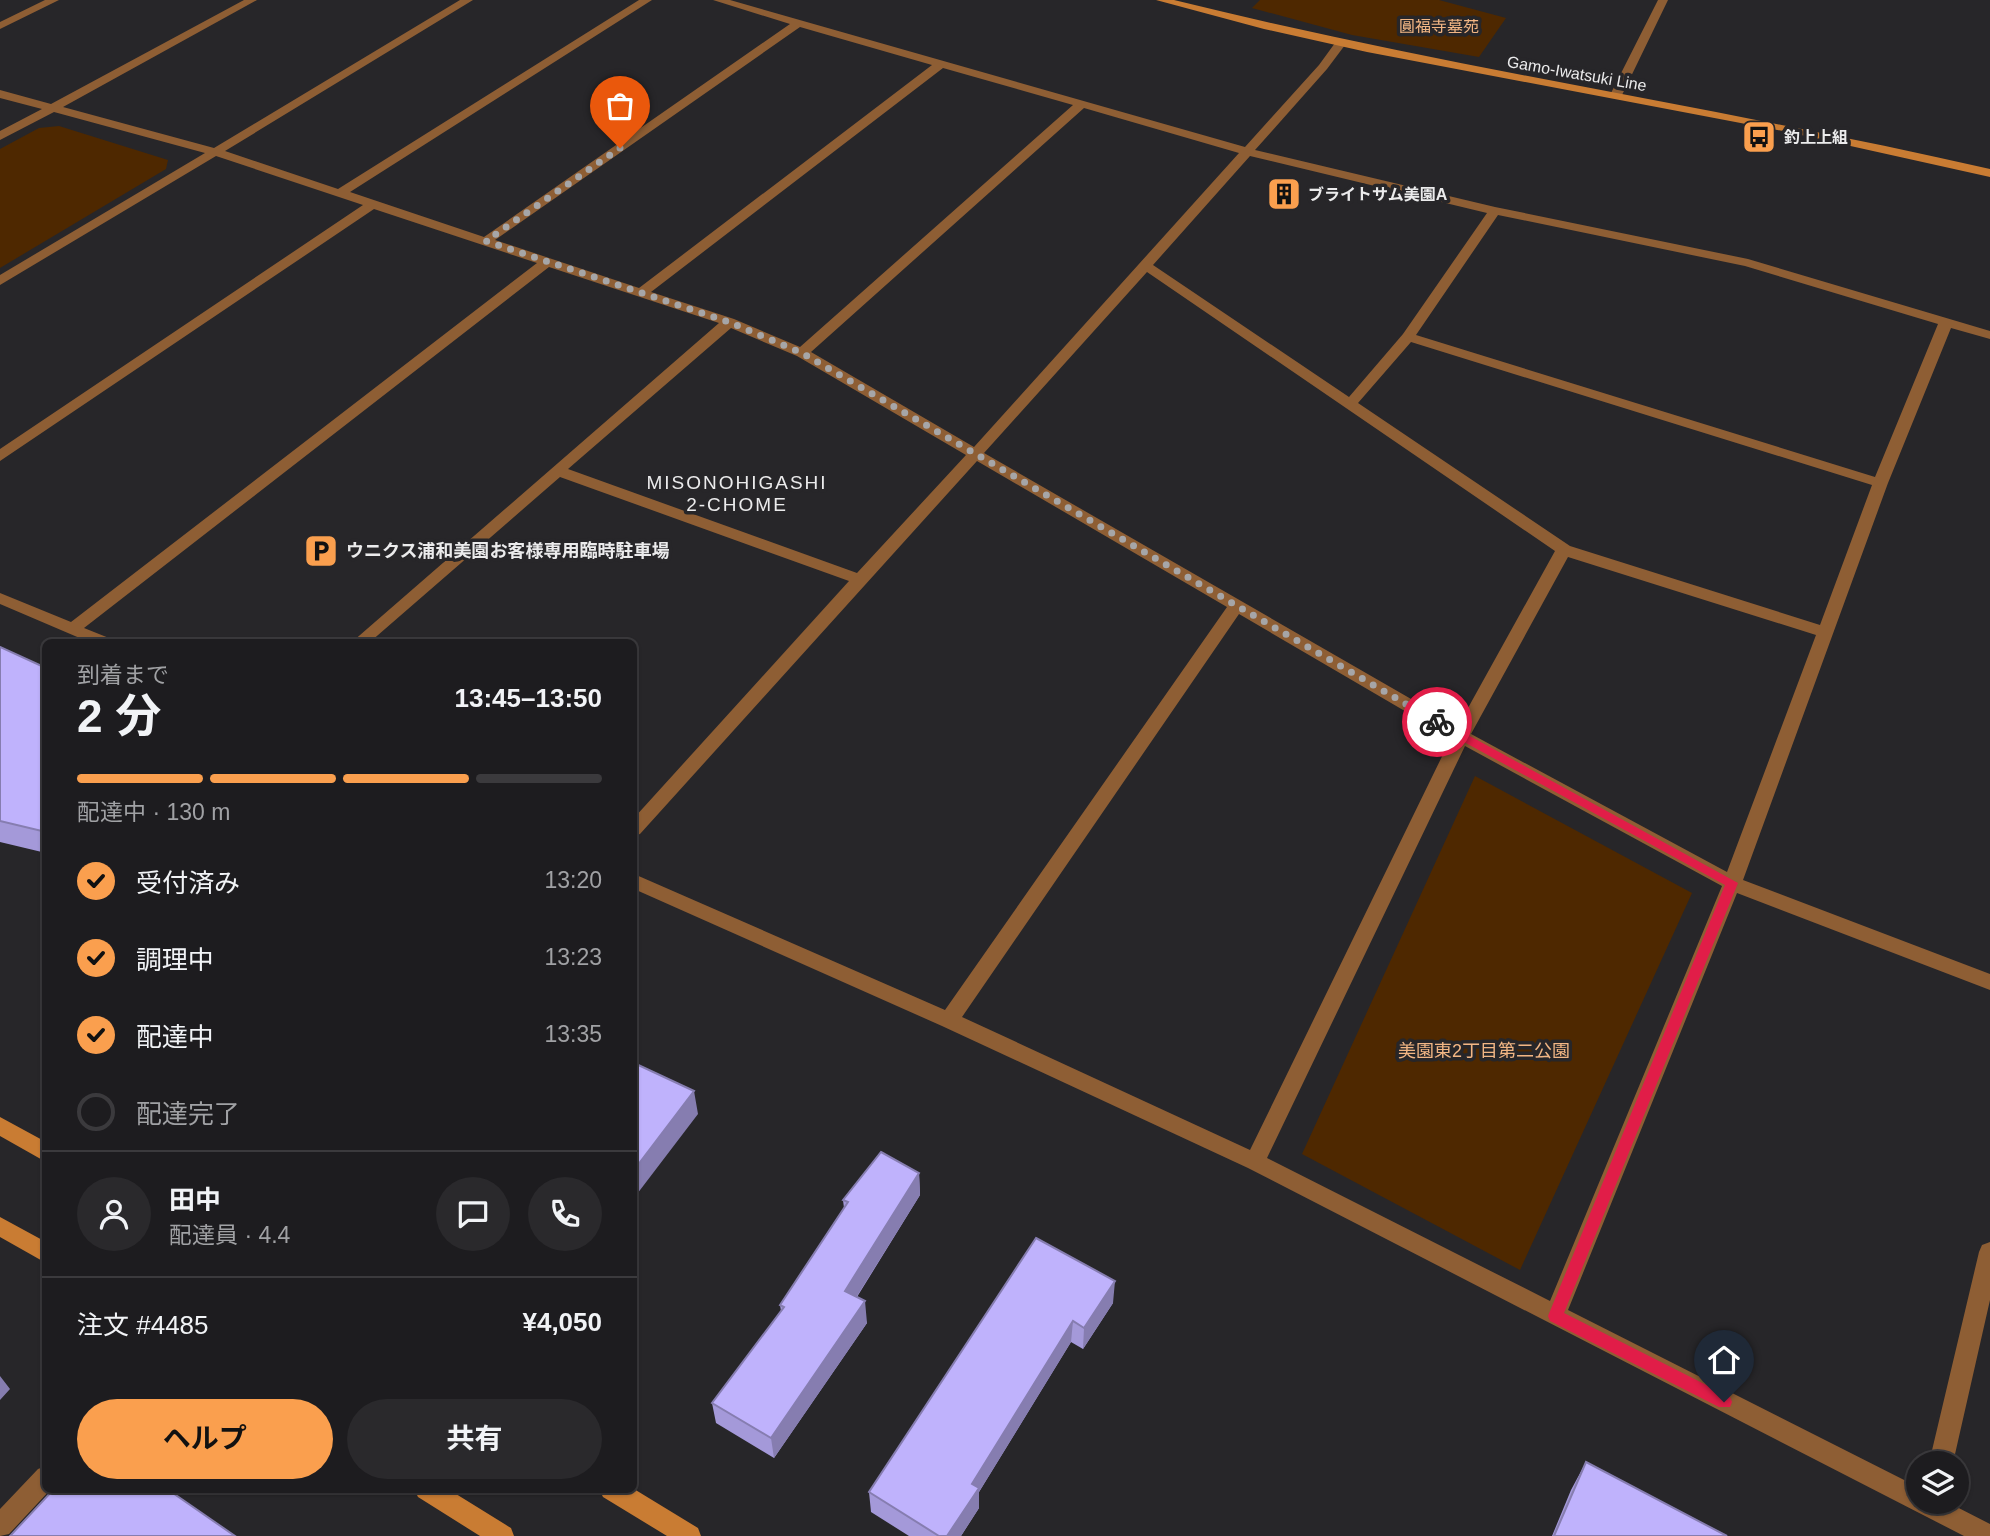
<!DOCTYPE html>
<html lang="ja">
<head>
<meta charset="utf-8">
<style>
	:root { --surface:#1d1c1f; --page:#2a292c; --text:#f1f3f6; --muted:#a0a1a4; --line:#3b3a3d; --accent:#fa9f4e }
	body { margin:0; font-family:Arial,"Noto Sans JP",sans-serif; background:var(--page); color:var(--text); height:100vh; display:flex; flex-direction:column; font-size:26px; white-space:nowrap }
	* { box-sizing:border-box; margin:0 }
	p { font-size:23px; color:var(--muted) }
	.icon { flex:none; width:38px; height:38px; fill:none; stroke:currentColor; stroke-width:2; stroke-linecap:round; stroke-linejoin:round }
	.map { position:relative; flex:1; overflow:hidden }
	.details { position:absolute; left:42px; top:639px; width:595px; height:854px; display:flex; flex-direction:column; background:var(--surface); border-radius:10px; box-shadow:0 2px 5px #0004,0 0 0 2px var(--line) }
	.details>* { flex:none }
	.controls { position:absolute; left:1906px; top:1451px; display:grid; gap:14px }
	.controls a { display:grid; place-items:center; width:63px; height:63px; border-radius:50%; background:var(--surface); box-shadow:0 2px 5px #0004,0 0 0 2px var(--line); font-size:35px }
	.pin { position:absolute; display:grid; place-items:center; width:60px; height:60px; color:#fff; margin:-72px -30px; border-radius:50% 50% 50% 0; rotate:-45deg; box-shadow:0 0 7px #0007 }
	.pin .icon { rotate:45deg }
	.courier { position:absolute; display:grid; place-items:center; width:70px; height:70px; margin:-35px; border:5px solid #e11d48; border-radius:50%; background:#fff; color:#222; box-shadow:0 2px 9px #0007 }
	.headline em { font-style:normal; font-weight:700 }
	.headline div { display:flex; flex-direction:column-reverse }
	.headline { display:flex; align-items:center; justify-content:space-between; height:119px; padding:0 35px }
	h1 { font-size:46px; font-weight:700; line-height:52px }
	.bar { display:grid; grid-template-columns:repeat(4,1fr); gap:10px 7px; align-content:center; height:84px; padding:0 35px }
	.bar i { height:9px; border-radius:5px; background:var(--line) }
	.bar .current { background:var(--accent) }
	.bar p { grid-column:span 4 }
	.line { display:flex; align-items:center; gap:18px; padding:0 35px; border-top:2px solid var(--line) }
	.line div { flex:1 }
	.round { display:grid; place-items:center; flex:none; width:74px; height:74px; border-radius:37px; background:var(--page) }
	ol { padding:0 35px; list-style:none }
	li { display:flex; align-items:center; gap:21px; height:77px }
	li p { margin-inline-start:auto }
	li .icon { padding:7px; border-radius:50%; background:var(--accent); color:#111; stroke-width:4 }
	li:last-child { color:var(--muted) }
	li i { width:38px; height:38px; border:4px solid var(--line); border-radius:50% }
	.button { display:flex; gap:14px; margin-top:auto; padding:14px 35px }
	.button a { flex:1; height:80px; border-radius:42px; background:var(--accent); color:#111; font-size:28px; font-weight:700; line-height:80px; text-align:center }
	.button a+a { background:var(--page); color:var(--text) }
	.map>svg:first-child { display:block }
</style>
</head>
<body>
<div class="map">
<svg width="1990" height="1536" viewBox="0 0 1990 1536">
	<rect width="100%" height="100%" fill="#272629"/>
	<path fill="#4e2800" d="M1260,0H1439L1506,18L1479,57L1352,35L1252,8Z
		M59,126L168,160L166,169L0,268V149L39,128Z
		M1475,776L1692,893L1520,1270L1302,1154Z"/>
	<g fill="none" stroke-linecap="round" stroke-linejoin="round">
		<path fill="#8e5e34" fill-rule="evenodd" d="M45,0H59L0,29V22Z
			M244,0H257L63,107L214,148L460,0H473L225,151L338,189L639,0H652L350,192L484,237L790,24L713,0H730L1245,147L1319,65L1335,43L1339,42L1345,45L1327,69L1255,150L1495,207L1748,259L1990,331V339L1951,328L1888,483L1743,880L1990,974V990L1737,893L1568,1310L1918,1487V1502H1947L1990,1524V1536H1964L1248,1168L942,1026L634,889V874L945,1010L1227,607L977,461L640,834L634,836V818L849,581L560,477L370,642H352L719,323L549,267L84,628L109,638L111,642H89L0,604V593L71,622L537,263L374,209L0,461V449L363,205L216,156L0,285V275L205,153L54,112L0,140V131L42,109L0,98V90L51,104ZM800,27L932,65L639,288L495,240ZM943,68L1073,105L800,347L734,319L651,292ZM1084,108L1239,153L974,447L811,352ZM1250,156L1487,213L1403,334L1349,397L1153,265ZM1498,215L1745,266L1938,324L1875,477L1416,335ZM1147,272L1555,551L1458,726L984,453ZM731,328L797,356L966,455L857,573L568,469ZM1411,342L1872,485L1820,625L1570,546L1358,403ZM1568,557L1816,635L1727,872L1471,734ZM1239,614L1451,738L1250,1150L962,1017ZM1465,746L1722,886L1550,1301L1267,1158Z
			M1658,0H1668L1622,95L1612,97L1610,95Z
			M1990,1242V1300L1953,1463H1929L1979,1252L1982,1245Z
			M46,1466V1489H51L9,1534L0,1536V1509L38,1469Z"/>
		<path fill="#c97c33" fill-rule="evenodd" d="M1156,0H1174C1444,67 1719,107 1990,169V177L1783,131L1367,52L1264,29Z
			M0,1117L46,1142V1162L0,1136Z
			M0,1217L46,1242V1263L0,1237Z
			M414,1489H448L511,1528L514,1536H480L418,1497Z
			M599,1489H634L698,1528L701,1536H667L603,1497Z"/>
	</g>
	<path fill="#a499d9" d="M0,647L46,668V853L0,842Z
		M919,1173L920,1195L857,1297L867,1323L774,1458L716,1423L712,1403L781,1311L780,1305L844,1208L843,1200Z
		M1036,1238L1113,1303L1083,1349L1071,1342L979,1492V1508L961,1536H909L871,1512L869,1492Z
		M1586,1462L1727,1536H1552L1571,1490Z"/>
	<path fill="#867db0" d="M694,1091L698,1114L634,1198V1170Z
		M919,1173L920,1195L847,1312L845,1291Z
		M1115,1281L1113,1303L1083,1349L1084,1328Z
		M865,1301L867,1323L774,1458L771,1438Z
		M1073,1321L1071,1342L979,1492V1508L961,1536H947L972,1484Z
		M0,1376L10,1389L0,1400Z"/>
	<path fill="#bfb2fc" stroke="#867db0" stroke-width="2" d="M0,647L46,668V832L0,821Z
		M634,1063L694,1091L634,1170Z
		M881,1152L919,1173L845,1291L865,1301L771,1438L712,1403L784,1307L780,1305L848,1202L843,1200Z
		M1036,1238L1115,1281L1084,1328L1073,1321L972,1484L979,1488L947,1536H939L869,1492Z
		M1586,1462L1727,1536H1554Z
		M54,1489H167L235,1536H10Z"/>
	<path fill="#e11d48" d="M1437,718L1738,883L1564,1313L1730,1397L1732,1402L1730,1407H1719L1550,1321L1548,1316L1725,885L1433,725V719Z"/>
	<g fill="none" stroke-linecap="round" stroke-linejoin="round">
		<path stroke="#a6a6a8" stroke-width="7" stroke-dasharray="0 12.6" d="M620,148L486,241L729,322L802,353L1437,722"/>
	</g>
	<defs>
		<symbol id="bus-square" viewBox="-11 -11 22 22"><rect x="-9" y="-9" width="18" height="18" rx="4" fill="#fa9f4e" stroke="#272629"/><path d="M-5-6H5V4H4V6H2V4H-2V6H-4V4H-5ZM-3.5-4V0h7V-4ZM-3.5 1.2v1.5H-2V1.2ZM2 1.2v1.5H3.5V1.2Z" fill="#111"/></symbol>
		<symbol id="building-square" viewBox="-11 -11 22 22"><rect x="-9" y="-9" width="18" height="18" rx="4" fill="#fa9f4e" stroke="#272629"/><path d="M-4-6H4V6H1V3H-1V6H-4ZM-2.5-4.3h1.7v1.8h-1.7ZM.8-4.3h1.7v1.8H.8ZM-2.5-1h1.7V.8h-1.7ZM.8-1h1.7V.8H.8Z" fill="#111"/></symbol>
		<symbol id="parking-square" viewBox="-11 -11 22 22"><rect x="-9" y="-9" width="18" height="18" rx="4" fill="#fa9f4e" stroke="#272629"/><path d="M-3.5-5.5H1a3.5 3.5 0 0 1 0 7H-1V5.5H-3.5ZM-1-3.4V-.6H.8a1.4 1.4 0 0 0 0-2.8Z" fill="#111"/></symbol>
	</defs>
	<g fill-rule="evenodd">
		<use href="#bus-square" x="1740" y="118" width="38" height="38"/>
		<use href="#building-square" x="1265" y="175" width="38" height="38"/>
		<use href="#parking-square" x="302" y="532" width="38" height="38"/>
	</g>
	<g text-anchor="middle" stroke-width="7" stroke-linejoin="round" paint-order="stroke">
		<g font-size="16" fill="#f2b684" stroke="#272629">
			<text x="1439" y="32">圓福寺墓苑</text>
		</g>
		<g font-size="16" fill="#ebebec" stroke="#272629">
			<text transform="translate(1577 73) rotate(10)" y="6">Gamo-Iwatsuki Line</text>
		</g>
		<g font-size="16" font-weight="bold" fill="#ebebec" stroke="#272629" text-anchor="start">
			<text x="1784" y="143">釣上上組</text>
			<text x="1308" y="200">ブライトサム美園A</text>
		</g>
		<g font-size="18" font-weight="bold" fill="#ebebec" stroke="#272629" text-anchor="start">
			<text x="346" y="557">ウニクス浦和美園お客様専用臨時駐車場</text>
		</g>
		<g font-size="18" fill="#f2b684" stroke="#272629">
			<text x="1484" y="1057">美園東2丁目第二公園</text>
		</g>
		<g font-size="19" letter-spacing="2" fill="#ebebec" stroke="#272629">
			<text x="737" y="489">MISONOHIGASHI<tspan x="737" dy="22">2-CHOME</tspan></text>
		</g>
	</g>
</svg>
<div class="controls">
<a><svg class="icon" aria-label="layers" viewBox="0 0 24 24"><path d="M12 4l9 5-9 5-9-5zM3 14l9 5 9-5"/></svg></a>
</div>
<div class="pin" style="left:620px;top:148px;background:#ea580c"><svg class="icon" aria-label="bag" viewBox="0 0 24 24"><path d="M5 8h14l-1 12H6zM9 8a3 3 0 0 1 6 0"/></svg></div>
<div class="pin" style="left:1724px;top:1402px;background:#1f2937"><svg class="icon" aria-label="home" viewBox="0 0 24 24"><path d="M3 11l9-7 9 7M6 9v11h12V9"/></svg></div>
<div class="courier" style="left:1437px;top:722px"><svg class="icon" aria-label="bike" viewBox="0 0 24 24"><circle cx="6" cy="16" r="4"/><circle cx="18" cy="16" r="4"/><path d="M6 16l4-8h5l3 8M10 8l3 8H6M13 5h3"/></svg></div>
<section class="details">
<div class="headline"><div><h1>2 分</h1><p>到着まで</p></div><em>13:45–13:50</em></div>
<div class="bar"><i class="current"></i><i class="current"></i><i class="current"></i><i></i><p>配達中 · 130 m</p></div>
<ol>
<li><svg class="icon" aria-label="check" viewBox="0 0 24 24"><path d="M5 12l5 5 9-10"/></svg>受付済み<p>13:20</p></li>
<li><svg class="icon" aria-label="check" viewBox="0 0 24 24"><path d="M5 12l5 5 9-10"/></svg>調理中<p>13:23</p></li>
<li><svg class="icon" aria-label="check" viewBox="0 0 24 24"><path d="M5 12l5 5 9-10"/></svg>配達中<p>13:35</p></li>
<li><i></i>配達完了</li>
</ol>
<div class="line" style="height:126px"><a class="round"><svg class="icon" aria-label="person" viewBox="0 0 24 24"><circle cx="12" cy="8" r="4"/><path d="M4 21q1-7 8-7t8 7"/></svg></a><div><b>田中</b><p>配達員 · 4.4</p></div><a class="round"><svg class="icon" aria-label="chat" viewBox="0 0 24 24"><path d="M4 5h16v11H9l-5 4z"/></svg></a><a class="round"><svg class="icon" aria-label="phone" viewBox="0 0 24 24"><path d="M5 4h4l2 5-3 2q2 4 5 5l2-3 5 2v4C11 20 4 13 5 4z"/></svg></a></div>
<div class="line" style="height:91px"><div>注文 #4485</div><b>¥4,050</b></div>
<div class="button"><a>ヘルプ</a><a>共有</a></div>
</section>
</div>
</body>
</html>
